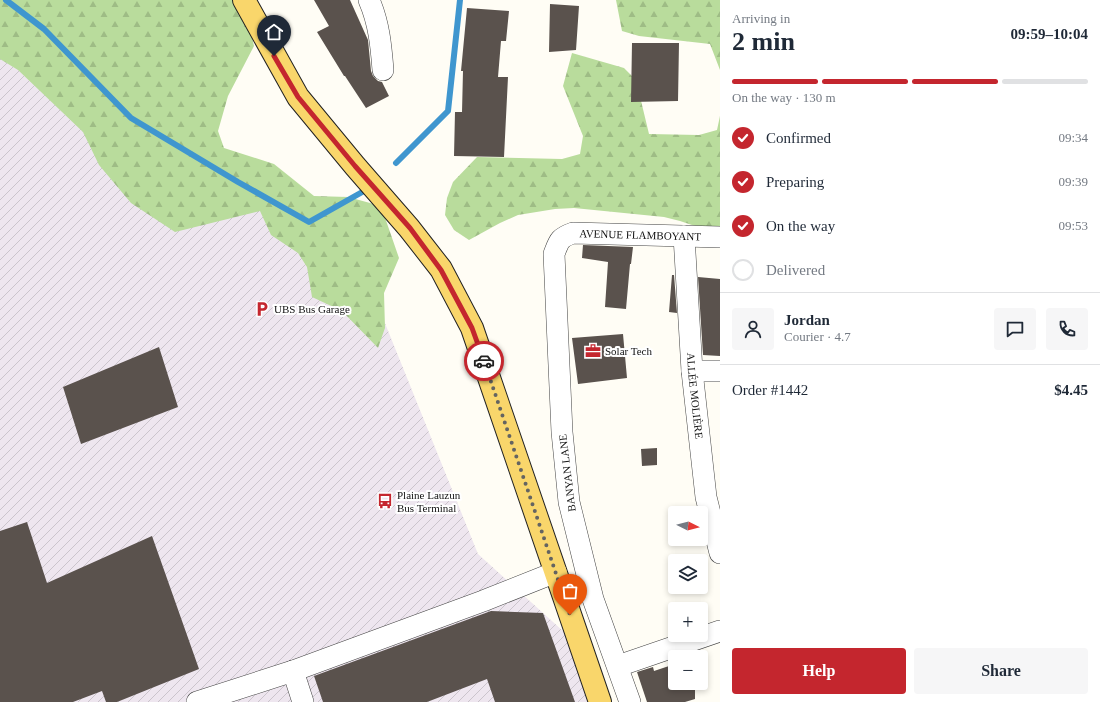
<!DOCTYPE html>
<html lang="en">
<head>
<meta charset="utf-8">
<style>
	:root { --surface:#fff; --page:#f6f6f7; --text:#1f2937; --muted:#747a83; --line:#e0e1e3; --accent:#c4262e }
	body { margin:0; font-family:Georgia,serif; background:var(--page); color:var(--text); height:100vh; display:flex; flex-direction:column; font-size:15px; white-space:nowrap }
	* { box-sizing:border-box; margin:0 }
	p { font-size:13px; color:var(--muted) }
	.icon { flex:none; width:22px; height:22px; fill:none; stroke:currentColor; stroke-width:2; stroke-linecap:round; stroke-linejoin:round }
	.map { position:relative; flex:1; overflow:hidden }
	.drawer { display:flex; flex-direction:column; background:var(--surface); width:380px }
	.drawer>* { flex:none }
	.needle { width:26px; rotate:96deg }
	.tools { position:absolute; left:668px; top:506px; display:grid; gap:8px }
	.tools a { display:grid; place-items:center; width:40px; height:40px; border-radius:4px; background:var(--surface); box-shadow:0 2px 6px #0003; font-size:20px }
	.pin { position:absolute; display:grid; place-items:center; width:34px; height:34px; color:#fff; margin:-41px -17px; border-radius:50% 50% 50% 0; rotate:-45deg; box-shadow:0 0 4px #0007 }
	.pin .icon { rotate:45deg }
	.courier { position:absolute; display:grid; place-items:center; width:40px; height:40px; margin:-20px; border:3px solid #c4262e; border-radius:50%; background:#fff; color:#222; box-shadow:0 1px 5px #0007 }
	.overview em { font-style:normal; font-weight:600 }
	.overview div { display:flex; flex-direction:column-reverse }
	.overview { display:flex; align-items:center; justify-content:space-between; height:68px; padding:0 12px }
	h1 { font-size:26px; font-weight:600; line-height:30px }
	.bar { display:grid; grid-template-columns:repeat(4,1fr); gap:6px 4px; align-content:center; height:48px; padding:0 12px }
	.bar i { height:5px; border-radius:3px; background:var(--line) }
	.bar .selected { background:var(--accent) }
	.bar p { grid-column:span 4 }
	.line { display:flex; align-items:center; gap:10px; padding:0 12px; border-top:1px solid var(--line) }
	.line div { flex:1 }
	.round { display:grid; place-items:center; flex:none; width:42px; height:42px; border-radius:4px; background:var(--page) }
	ol { padding:0 12px; list-style:none }
	li { display:flex; align-items:center; gap:12px; height:44px }
	li p { margin-inline-start:auto }
	li .icon { padding:4px; border-radius:50%; background:var(--accent); color:#fff; stroke-width:4 }
	li:last-child { color:var(--muted) }
	li i { width:22px; height:22px; border:2px solid var(--line); border-radius:50% }
	.action { display:flex; gap:8px; margin-top:auto; padding:8px 12px }
	.action a { flex:1; height:46px; border-radius:4px; background:var(--accent); color:#fff; font-size:16px; font-weight:600; line-height:46px; text-align:center }
	.action a+a { background:var(--page); color:var(--text) }
	main { display:flex; flex:1; min-height:0 }
	.map>svg:first-child { display:block }
</style>
</head>
<body>
<main>
<div class="map">
<svg width="720" height="702" viewBox="0 0 720 702">
	<defs>
		<pattern id="industrial-furrows" width="10" height="10" patternUnits="userSpaceOnUse"><rect width="10" height="10" fill="#eee6ef"/><path d="M-1 1l2-2M0 10L10 0M9 11l2-2" fill="none" stroke="#cbc4cc"/></pattern>
		<pattern id="forest-firs" width="22" height="20" patternUnits="userSpaceOnUse"><rect width="22" height="20" fill="#b9dc9c"/><path d="M5 1l3.5 6h-7zM16 11l3.5 6h-7z" fill="#9ebc85"/></pattern>
	</defs>
	<rect width="100%" height="100%" fill="#fffdf5"/>
	<path fill="url(#industrial-furrows)" d="M0,34L343,219L478,554L574,641L594,702H0Z"/>
	<path fill="url(#forest-firs)" d="M0,0H233L250,27L254,46L228,96L218,131L224,148L274,164L314,196L348,197L381,206L399,258L384,293L385,328L378,348L342,311L312,297L307,267L298,253L271,235L260,211L175,232L131,203L99,165L83,132L18,70L0,59Z
		M616,0H720V70L710,44L639,36L622,31Z
		M572,53L624,68L636,80L649,134L699,135L717,130L720,116V231L707,230L680,221L664,217L574,208L555,209L518,215L500,223L469,240L454,230L445,215L447,198L453,182L477,157L562,159L580,154L583,136L563,86Z"/>
	<g fill="none" stroke-linecap="round" stroke-linejoin="round">
		<path stroke="#3f96cf" stroke-width="6" d="M6,0L44,29L131,118L238,182L309,222L364,191
			M396,163L448,111L460,0"/>
	</g>
	<path fill="#5a524d" d="M314,0H350L368,40L371,71L373,76L378,81L382,82L389,96L366,108L345,76H344L317,32L329,26Z
		M550,4L579,6L576,50L549,52Z
		M467,8L509,11L506,41H501L498,77H508L504,157L454,156L455,112H462L463,71H461Z
		M632,43H679L678,101L631,102Z
		M583,245L633,247L631,264H630L626,309L605,307L608,262L582,258Z
		M672,275H674L677,313L669,312Z
		M698,277L720,279V356L703,355Z
		M623,334L627,378L578,384L572,338Z
		M159,347L178,407L81,444L63,387Z
		M657,448V465L642,466L641,449Z
		M27,522L47,583L152,536L199,669L117,702H106L102,691L73,702H0V531Z
		M491,611L543,613L575,702H495L487,679L427,702H323L314,676Z
		M675,664V683H695V699L685,702H647L637,672L653,667L654,671Z"/>
	<g fill="none" stroke-linecap="round" stroke-linejoin="round">
		<defs>
			<g id="minor">
				<path d="M369,0C379,23 381,45 383,70"/>
				<path id="s1" d="M684,236L692,371L706,497L720,553"/>
				<path d="M692,371H720"/>
				<path d="M618,666L720,631"/>
				<path d="M293,671L303,702"/>
				<path d="M197,702L293,671L483,601L556,572"/>
				<path id="s2" d="M630,702L593,599L569,502L562,432L554,254C559,241 559,238 573,233L720,237"/>
			</g>
			<path id="major" d="M244,0L298,97L355,166L409,228L441,269L472,328L600,702"/>
		</defs>
		<use href="#minor" stroke="#444" stroke-width="22"/>
		<use href="#major" stroke="#222" stroke-width="24"/>
		<use href="#minor" stroke="#fff" stroke-width="21"/>
		<use href="#major" stroke="#f9d66b" stroke-width="22"/>
	</g>
	<g fill="none" stroke-linecap="round" stroke-linejoin="round">
		<path stroke="#646461" stroke-width="4" stroke-dasharray="0 7.2" d="M484,361L570,615"/>
		<path stroke="#c4262e" stroke-width="5" d="M274,56L298,97L355,166L410,228L441,270L472,328L484,361"/>
	</g>
	<defs>
		<symbol id="parking-bare" viewBox="-9 -9 18 18"><path d="M-3.5-5.5H1a3.5 3.5 0 0 1 0 7H-1V5.5H-3.5ZM-1-3.4V-.6H.8a1.4 1.4 0 0 0 0-2.8Z" fill="#c4262e" stroke="#fff" stroke-width="2.5" paint-order="stroke"/></symbol>
		<symbol id="office-bare" viewBox="-9 -9 18 18"><path d="M-6-3h4V-5.5h4V-3h4V5H-6ZM-1-4.5V-3h2v-1.5ZM-6 0V1H6V0Z" fill="#c4262e" stroke="#fff" stroke-width="2.5" paint-order="stroke"/></symbol>
		<symbol id="bus-bare" viewBox="-9 -9 18 18"><path d="M-5-6H5V4H4V6H2V4H-2V6H-4V4H-5ZM-3.5-4V0h7V-4ZM-3.5 1.2v1.5H-2V1.2ZM2 1.2v1.5H3.5V1.2Z" fill="#c4262e" stroke="#fff" stroke-width="2.5" paint-order="stroke"/></symbol>
	</defs>
	<g fill-rule="evenodd">
		<use href="#parking-bare" x="251" y="298" width="22" height="22"/>
		<use href="#office-bare" x="582" y="340" width="22" height="22"/>
		<use href="#bus-bare" x="374" y="490" width="22" height="22"/>
	</g>
	<g text-anchor="middle" stroke-width="4" stroke-linejoin="round" paint-order="stroke">
		<g font-size="11" fill="#111" stroke="#fff">
			<text dy="4" stroke="none"><textPath href="#s2" startOffset="555">AVENUE FLAMBOYANT</textPath></text>
			<text dy="4" stroke="none"><textPath href="#s1" startOffset="160">ALLÉE MOLIÈRE</textPath></text>
			<text transform="translate(567 473) rotate(-97)" y="4">BANYAN LANE</text>
		</g>
		<g font-size="11" fill="#111" stroke="#fff" text-anchor="start">
			<text x="274" y="313">UBS Bus Garage</text>
			<text x="605" y="355">Solar Tech</text>
			<text x="397" y="499">Plaine Lauzun<tspan x="397" dy="13">Bus Terminal</tspan></text>
		</g>
	</g>
</svg>
<div class="tools">
<a><svg class="needle" viewBox="-14 -14 28 28"><path d="M0-13l5 13h-10z" fill="#e53935"/><path d="M0 13l5-13h-10z" fill="#747a83"/></svg></a>
<a><svg class="icon" aria-label="layers" viewBox="0 0 24 24"><path d="M12 4l9 5-9 5-9-5zM3 14l9 5 9-5"/></svg></a>
<a>+</a>
<a>−</a>
</div>
<div class="pin" style="left:570px;top:615px;background:#ea580c"><svg class="icon" aria-label="bag" viewBox="0 0 24 24"><path d="M5 8h14l-1 12H6zM9 8a3 3 0 0 1 6 0"/></svg></div>
<div class="pin" style="left:274px;top:56px;background:#1f2937"><svg class="icon" aria-label="home" viewBox="0 0 24 24"><path d="M3 11l9-7 9 7M6 9v11h12V9"/></svg></div>
<div class="courier" style="left:484px;top:361px"><svg class="icon" aria-label="car" viewBox="0 0 24 24"><path d="M5 17H2v-5l4-1 3-4h7l3 4 3 1v5h-3M9 17h6M6 11h13"/><circle cx="7" cy="17" r="2"/><circle cx="17" cy="17" r="2"/></svg></div>
</div>
<section class="drawer">
<div class="overview"><div><h1>2 min</h1><p>Arriving in</p></div><em>09:59–10:04</em></div>
<div class="bar"><i class="selected"></i><i class="selected"></i><i class="selected"></i><i></i><p>On the way · 130 m</p></div>
<ol>
<li><svg class="icon" aria-label="check" viewBox="0 0 24 24"><path d="M5 12l5 5 9-10"/></svg>Confirmed<p>09:34</p></li>
<li><svg class="icon" aria-label="check" viewBox="0 0 24 24"><path d="M5 12l5 5 9-10"/></svg>Preparing<p>09:39</p></li>
<li><svg class="icon" aria-label="check" viewBox="0 0 24 24"><path d="M5 12l5 5 9-10"/></svg>On the way<p>09:53</p></li>
<li><i></i>Delivered</li>
</ol>
<div class="line" style="height:72px"><a class="round"><svg class="icon" aria-label="person" viewBox="0 0 24 24"><circle cx="12" cy="8" r="4"/><path d="M4 21q1-7 8-7t8 7"/></svg></a><div><b>Jordan</b><p>Courier · 4.7</p></div><a class="round"><svg class="icon" aria-label="chat" viewBox="0 0 24 24"><path d="M4 5h16v11H9l-5 4z"/></svg></a><a class="round"><svg class="icon" aria-label="phone" viewBox="0 0 24 24"><path d="M5 4h4l2 5-3 2q2 4 5 5l2-3 5 2v4C11 20 4 13 5 4z"/></svg></a></div>
<div class="line" style="height:52px"><div>Order #1442</div><b>$4.45</b></div>
<div class="action"><a>Help</a><a>Share</a></div>
</section>
</main>
</body>
</html>
